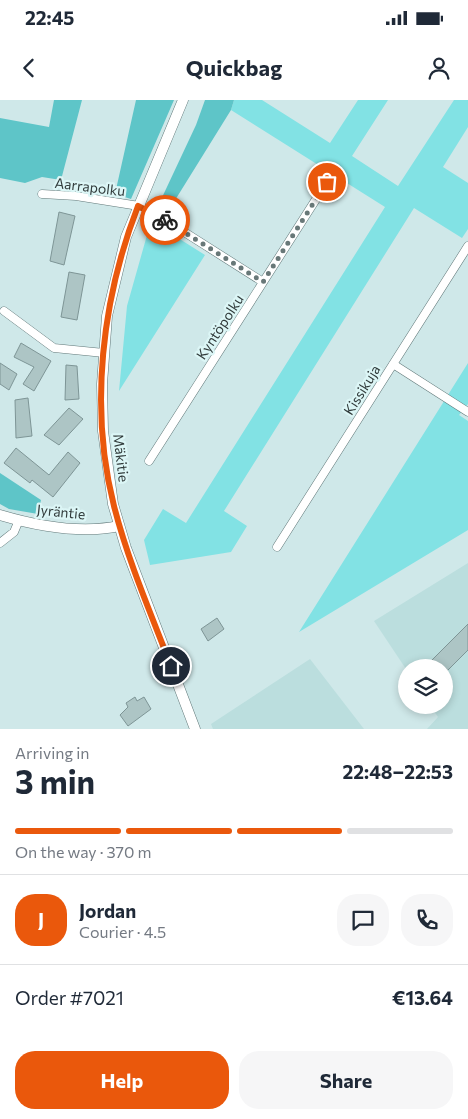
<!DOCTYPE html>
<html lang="en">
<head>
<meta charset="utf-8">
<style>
	:root { --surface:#fff; --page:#f6f6f7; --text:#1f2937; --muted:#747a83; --line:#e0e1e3; --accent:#ea580c }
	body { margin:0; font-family:Commissioner,sans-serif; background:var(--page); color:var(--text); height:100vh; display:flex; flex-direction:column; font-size:19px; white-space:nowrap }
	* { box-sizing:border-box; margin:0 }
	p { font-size:16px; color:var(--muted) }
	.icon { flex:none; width:28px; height:28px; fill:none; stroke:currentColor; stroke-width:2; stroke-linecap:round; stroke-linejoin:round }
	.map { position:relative; height:629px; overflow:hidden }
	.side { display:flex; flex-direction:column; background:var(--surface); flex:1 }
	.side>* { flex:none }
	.fabs { position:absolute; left:398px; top:559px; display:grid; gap:10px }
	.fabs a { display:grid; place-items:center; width:55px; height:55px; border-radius:50%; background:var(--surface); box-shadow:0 2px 8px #0003; font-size:25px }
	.pin { position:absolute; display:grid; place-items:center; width:42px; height:42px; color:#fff; margin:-21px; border:2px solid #fff; border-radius:50%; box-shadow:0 1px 5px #0007 }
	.courier { position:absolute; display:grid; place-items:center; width:50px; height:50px; margin:-25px; border:4px solid #ea580c; border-radius:50%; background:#fff; color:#222; box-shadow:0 1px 6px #0007 }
	.summary em { font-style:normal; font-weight:700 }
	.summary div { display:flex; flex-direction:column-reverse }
	.summary { display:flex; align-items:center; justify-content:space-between; height:85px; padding:0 15px }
	h1 { font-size:32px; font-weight:700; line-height:38px }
	.bar { display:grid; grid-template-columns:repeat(4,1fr); gap:8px 5px; align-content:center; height:60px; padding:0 15px }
	.bar i { height:6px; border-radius:4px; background:var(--line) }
	.bar .selected { background:var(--accent) }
	.bar p { grid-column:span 4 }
	.line { display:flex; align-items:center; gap:12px; padding:0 15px; border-top:1px solid var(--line) }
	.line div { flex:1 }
	.round { display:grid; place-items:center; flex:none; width:52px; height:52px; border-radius:20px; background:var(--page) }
	.primary-button { display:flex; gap:10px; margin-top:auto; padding:10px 15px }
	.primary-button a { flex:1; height:58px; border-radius:20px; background:var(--accent); color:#fff; font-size:20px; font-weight:700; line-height:58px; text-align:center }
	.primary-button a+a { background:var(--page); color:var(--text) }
	.status { display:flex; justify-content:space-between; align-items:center; height:35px; padding:0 25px; background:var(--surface); direction:ltr }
	.status svg { height:14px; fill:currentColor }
	header { display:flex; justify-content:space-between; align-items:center; height:65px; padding:0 15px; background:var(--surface); font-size:22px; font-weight:700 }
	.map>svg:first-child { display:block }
</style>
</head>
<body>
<div class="status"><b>22:45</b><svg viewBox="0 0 49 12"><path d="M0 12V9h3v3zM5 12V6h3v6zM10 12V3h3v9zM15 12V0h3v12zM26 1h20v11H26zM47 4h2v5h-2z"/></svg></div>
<header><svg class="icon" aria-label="back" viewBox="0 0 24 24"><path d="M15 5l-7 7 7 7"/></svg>Quickbag<svg class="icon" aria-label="person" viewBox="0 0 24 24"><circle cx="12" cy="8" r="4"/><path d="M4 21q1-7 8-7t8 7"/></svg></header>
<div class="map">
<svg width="468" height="629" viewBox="0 0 468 629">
	<rect width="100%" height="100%" fill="#cfe8e9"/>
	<path fill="#bbdede" d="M468,463V629H427L438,617L430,605H444V568L406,569L374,521Z
		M310,559L364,629H213L211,624Z"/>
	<path fill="#82e2e4" d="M234,0H262L330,43L358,0H388L352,56L398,86L454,0H468V27L443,67L468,83V129L462,138L414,108L224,411L247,426L231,452L150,465L144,440L163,409L186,423L385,107L231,10Z
		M151,121L205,155L119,291L127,206Z
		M468,263V304L459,315L468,321V430L299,532Z"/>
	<path fill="#5ec5c8" d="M54,0H82L61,80L42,77L25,83L0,78V18L49,27Z
		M136,0H174L131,99L115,94Z
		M205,0H234L231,10L159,126L151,121L196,25Z
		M0,373L41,400L38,414L9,409L0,404Z"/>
	<path fill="#adc5c5" stroke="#7e9596" d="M59,112L75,116L64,165L50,161Z
		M69,172L85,175L77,220L61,217Z
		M21,243L51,261L34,291L23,284L34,267L14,257Z
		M0,263L17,274L9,290L0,284Z
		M66,265L77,266L79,299L65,300Z
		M28,298L32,336L16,338L15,300Z
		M69,308L83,319L59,345L44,335Z
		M16,348L49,375L68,352L80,363L53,397L32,380L30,383L4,363Z
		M217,518L224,529L208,541L201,529Z
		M468,524V550L444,574V568H424Z
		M135,597L137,601L144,597L151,609L128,626L120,615L128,607L126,603Z"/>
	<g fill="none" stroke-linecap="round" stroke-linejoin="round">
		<defs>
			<path id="minor" d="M42,94L76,96L139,106L170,123L263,182
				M4,211L54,248L104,253
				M393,264L468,312
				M149,361L327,82
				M0,443L14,432L19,420
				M277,447L468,146"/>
			<path id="tertiary" d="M183,0L126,137L107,216L102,284L103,331L113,404L126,448L195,629
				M0,415C37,426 81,434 119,426"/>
		</defs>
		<use href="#minor" stroke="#617879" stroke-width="9"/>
		<use href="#tertiary" stroke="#617879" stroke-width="11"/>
		<use href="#minor" stroke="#fff" stroke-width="8"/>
		<use href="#tertiary" stroke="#fff" stroke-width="10"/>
	</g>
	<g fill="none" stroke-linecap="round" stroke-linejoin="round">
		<path stroke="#687878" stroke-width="5" stroke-dasharray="0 9" d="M165,120L263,182L327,82"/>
		<path stroke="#ea580c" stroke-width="6" d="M165,120L138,106C102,199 89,308 114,406C128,461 151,514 171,566"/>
	</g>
	<g text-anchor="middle" stroke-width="4.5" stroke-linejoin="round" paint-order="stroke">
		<g font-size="14" fill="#313b3b" stroke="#dcf6f6">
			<text transform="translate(90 87) rotate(7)" y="5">Aarrapolku</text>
			<text transform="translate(220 227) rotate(-57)" y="5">Kyntöpolku</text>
			<text transform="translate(362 290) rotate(-58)" y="5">Kissikuja</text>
			<text transform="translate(121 358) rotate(83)" y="5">Mäkitie</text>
			<text transform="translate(61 412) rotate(6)" y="5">Jyräntie</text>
		</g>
	</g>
</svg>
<div class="fabs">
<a><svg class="icon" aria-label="layers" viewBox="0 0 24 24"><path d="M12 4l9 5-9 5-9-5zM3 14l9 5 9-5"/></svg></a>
</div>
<div class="pin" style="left:327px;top:82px;background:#ea580c"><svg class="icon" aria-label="bag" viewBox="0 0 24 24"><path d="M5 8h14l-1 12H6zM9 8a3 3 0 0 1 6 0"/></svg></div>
<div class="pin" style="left:171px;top:566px;background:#1f2937"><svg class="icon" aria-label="home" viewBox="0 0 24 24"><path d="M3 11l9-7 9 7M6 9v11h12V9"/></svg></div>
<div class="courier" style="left:165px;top:120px"><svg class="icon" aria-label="bike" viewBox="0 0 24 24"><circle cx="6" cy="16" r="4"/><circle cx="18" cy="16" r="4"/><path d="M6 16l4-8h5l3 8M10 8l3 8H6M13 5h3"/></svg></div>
</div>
<section class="side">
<div class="summary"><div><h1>3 min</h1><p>Arriving in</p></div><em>22:48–22:53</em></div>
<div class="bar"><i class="selected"></i><i class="selected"></i><i class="selected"></i><i></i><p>On the way · 370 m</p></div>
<div class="line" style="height:90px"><b class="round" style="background:var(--accent);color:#fff">J</b><div><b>Jordan</b><p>Courier · 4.5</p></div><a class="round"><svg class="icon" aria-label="chat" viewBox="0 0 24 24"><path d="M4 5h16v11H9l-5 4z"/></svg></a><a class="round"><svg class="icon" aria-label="phone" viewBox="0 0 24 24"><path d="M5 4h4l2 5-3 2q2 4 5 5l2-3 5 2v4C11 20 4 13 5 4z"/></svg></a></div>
<div class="line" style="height:65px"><div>Order #7021</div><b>€13.64</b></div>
<div class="primary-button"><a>Help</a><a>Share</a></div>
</section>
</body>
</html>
